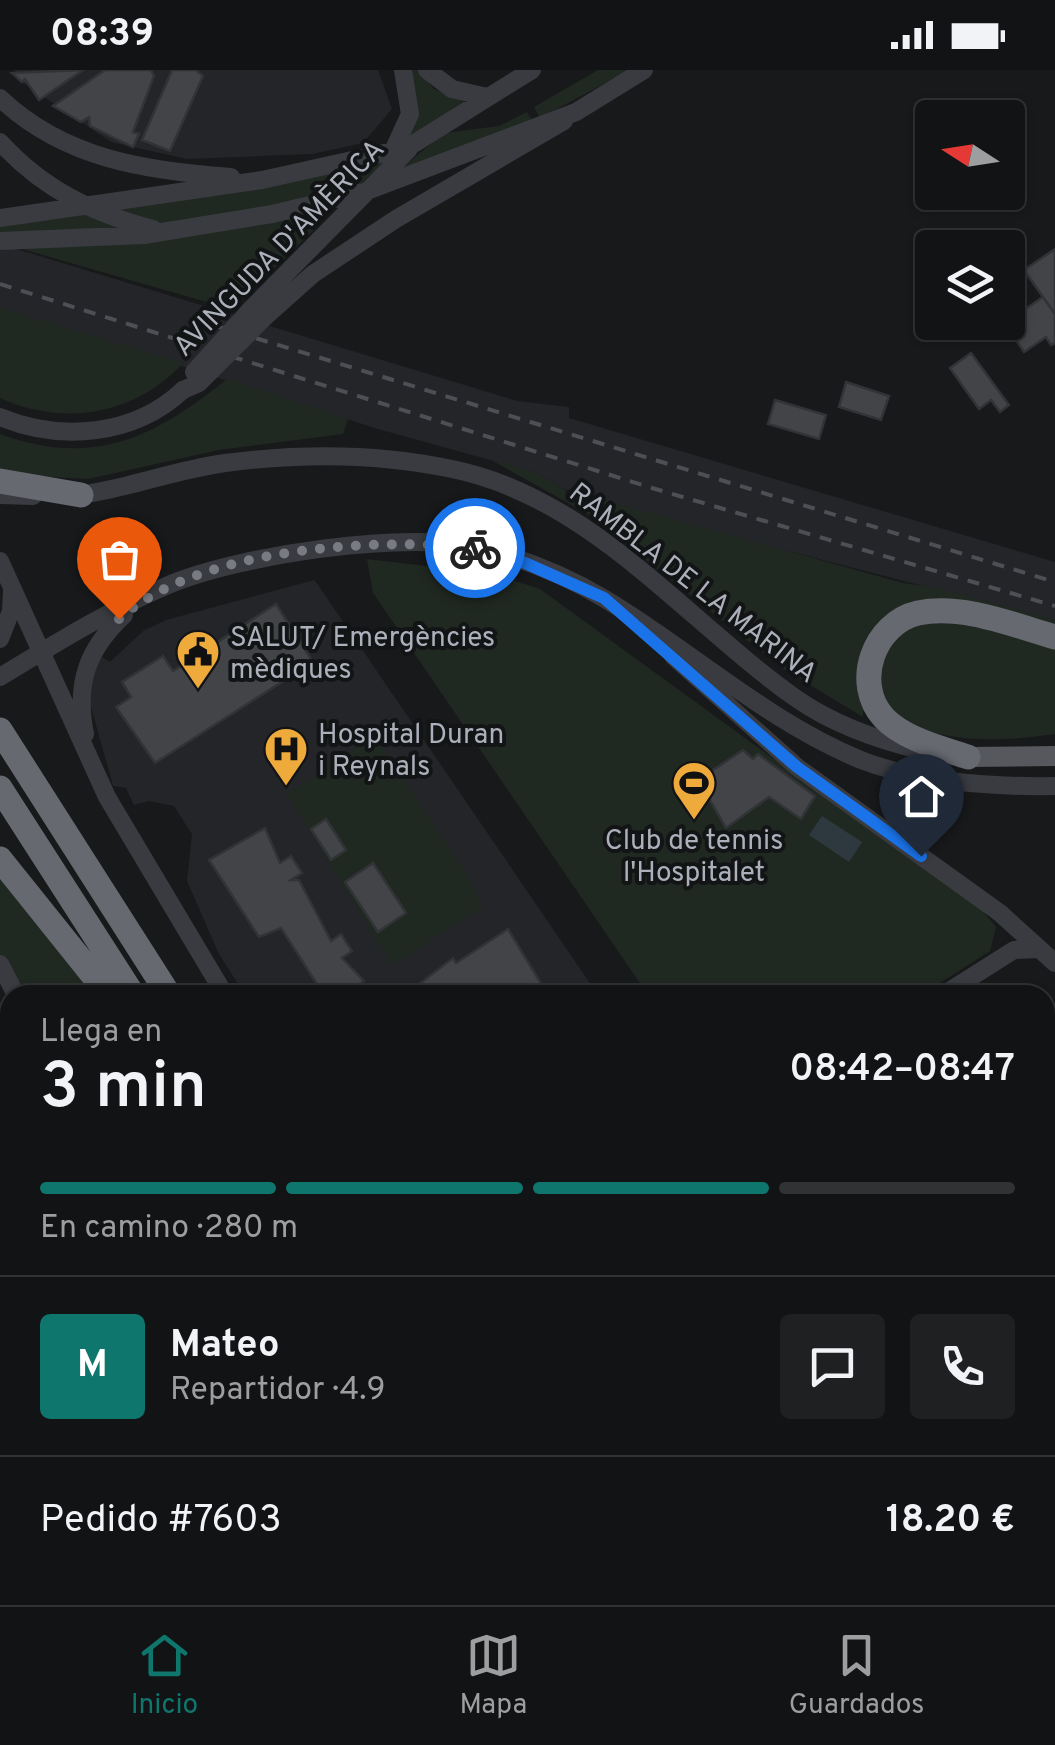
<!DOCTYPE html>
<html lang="es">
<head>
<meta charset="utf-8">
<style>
	:root { --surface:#121314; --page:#1f2022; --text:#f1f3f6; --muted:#9c9ea0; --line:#313234; --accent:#0f766e }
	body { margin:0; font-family:Overpass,sans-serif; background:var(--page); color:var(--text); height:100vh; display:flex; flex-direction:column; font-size:38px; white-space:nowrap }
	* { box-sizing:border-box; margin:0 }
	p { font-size:32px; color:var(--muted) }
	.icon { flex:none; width:55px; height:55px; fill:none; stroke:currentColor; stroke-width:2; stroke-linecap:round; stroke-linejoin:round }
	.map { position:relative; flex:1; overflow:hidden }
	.sheet { position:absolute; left:0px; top:915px; width:1055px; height:620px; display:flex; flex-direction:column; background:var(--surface); border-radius:30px 30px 0 0; box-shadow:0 2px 8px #0004,0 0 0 2px var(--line) }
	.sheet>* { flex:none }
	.needle { width:65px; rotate:282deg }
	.buttons { position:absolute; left:915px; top:30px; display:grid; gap:20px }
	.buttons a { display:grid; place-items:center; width:110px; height:110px; border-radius:10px; background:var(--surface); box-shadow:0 2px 8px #0004,0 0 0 2px var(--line); font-size:50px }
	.pin { position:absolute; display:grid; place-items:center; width:85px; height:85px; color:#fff; margin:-102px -42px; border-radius:50% 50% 50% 0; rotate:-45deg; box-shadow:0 0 10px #0007 }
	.pin .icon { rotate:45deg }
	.courier { position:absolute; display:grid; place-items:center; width:100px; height:100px; margin:-50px; border:8px solid #1a73e8; border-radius:50%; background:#fff; color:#222; box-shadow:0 2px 12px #0007 }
	.headline em { font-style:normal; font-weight:600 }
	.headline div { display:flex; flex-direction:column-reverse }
	.headline { display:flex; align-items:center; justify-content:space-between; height:170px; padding:0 40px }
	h1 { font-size:65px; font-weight:600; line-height:75px }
	.bar { display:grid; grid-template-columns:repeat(4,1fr); gap:15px 10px; align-content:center; height:120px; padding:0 40px }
	.bar i { height:12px; border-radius:8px; background:var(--line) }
	.bar .selected { background:var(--accent) }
	.bar p { grid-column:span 4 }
	.line { display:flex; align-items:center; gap:25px; padding:0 40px; border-top:2px solid var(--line) }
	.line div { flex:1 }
	.round { display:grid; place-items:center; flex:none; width:105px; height:105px; border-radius:10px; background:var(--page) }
	.status { display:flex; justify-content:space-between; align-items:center; height:70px; padding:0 50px; background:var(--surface); direction:ltr }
	.status svg { height:28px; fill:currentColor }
	.dock { display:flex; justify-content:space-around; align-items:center; height:140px; border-top:2px solid var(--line); background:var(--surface); font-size:28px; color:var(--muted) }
	.dock a { display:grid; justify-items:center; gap:5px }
	.dock .selected { color:var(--accent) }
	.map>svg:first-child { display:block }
</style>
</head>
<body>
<div class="status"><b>08:39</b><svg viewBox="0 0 49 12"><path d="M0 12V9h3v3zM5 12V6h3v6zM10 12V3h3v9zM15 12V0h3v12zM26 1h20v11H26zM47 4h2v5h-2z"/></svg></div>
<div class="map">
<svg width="1055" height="1535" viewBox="0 0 1055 1535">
	<rect width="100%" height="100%" fill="#18191b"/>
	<path fill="#242528" d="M14,0H378L392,39L363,73L312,84L187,89L111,72L22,12Z
		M0,174L517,331L569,337V348L1055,492V550L587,429L577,418L566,420L537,403L378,359L0,238Z
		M314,510L316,512L598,925H245L219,884L187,811L192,764L174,736L149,731L134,735L126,718L113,716L88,626L96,583L110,592L143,561L166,550Z
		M1055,1030V1535H943L951,1525H1045V1036Z
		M10,1471V1525H136L141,1529L148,1525H368L381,1535H0V1472Z
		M628,1525H844L837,1535H634Z"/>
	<path fill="#202921" d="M409,0H418L434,19L464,31L405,71L416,36Z
		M598,0H630L540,48L534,37Z
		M527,42L533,52L390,108L444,63L499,56Z
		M390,87L355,119L167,156L102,139Z
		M82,141L137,159L0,167V152Z
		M309,141L317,157L231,239L8,175Z
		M0,238L183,293C136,345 63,357 0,328Z
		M227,309L348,349L343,364L219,380L88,409L0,404V364C93,398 154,368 227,309Z
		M491,390L537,403L566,420L565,426L586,432L587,429L604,430L903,513L938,518L1055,550V559L908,537L863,635V647L782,598L588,444Z
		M367,489L494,504L540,519L982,840L996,857L990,881L921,925H648L373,523Z
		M944,549L1055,576V664C1010,671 950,674 908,653C875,636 867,573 906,557C917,552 932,551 944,549Z
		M374,665L467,804L483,837L392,895L287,724Z
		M0,804L100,925H21L0,889Z
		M0,930L10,977V1053L0,1060Z
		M10,1471V1525H130L114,1535L0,1533V1472Z
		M844,1525H951L943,1535H837Z"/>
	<path fill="#2e383f" d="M822,746L862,772L849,792L809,765Z"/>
	<path fill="#424448" stroke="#323337" stroke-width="2.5" d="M83,0L39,30L25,9L22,12L12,3Z
		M105,0H151L154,6L133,62L139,64L133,77L90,56L89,47L81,52L53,36Z
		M172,0H196L203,6L170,81L142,70Z
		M1055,179V244L1024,200Z
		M1043,227L1055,244V273L1051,275L1046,267L1024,282L1005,253Z
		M971,283L1009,335L1000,342L991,330L979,339L950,298Z
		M846,312L889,326L881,350L839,337Z
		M775,330L826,345L819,369L768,354Z
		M276,534L313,592L155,693L116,637L131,627L122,612L163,586L173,601Z
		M743,680L753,689L758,684L815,726L801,749L769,727L726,758L698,710Z
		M326,749L346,780L331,790L311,759Z
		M265,758L280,793L291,786L302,803L291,810H299L331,871L341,864L352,881L342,888L364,911L359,915L365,925H355L351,919L342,925H324L281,858L259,867L209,790Z
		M373,793L406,843L378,862L345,812Z
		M508,859L548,925H405L453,888L456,893Z
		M10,1087V1174L0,1164V1094Z
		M10,1304V1387L0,1388V1305Z
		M1050,1513L1055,1535H1017L1032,1525H1045Z"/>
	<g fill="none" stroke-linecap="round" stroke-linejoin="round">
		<path stroke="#393b40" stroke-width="18" d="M427,0L452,19L487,27
			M0,28C64,89 147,101 231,107
			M0,72C43,119 92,143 153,159
			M393,81L410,44L403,0
			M0,148L262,110L393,81L415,73L532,0
			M0,171L144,165L272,144L364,122L576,42L644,0
			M251,239L409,79
			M266,246L313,204L396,149L564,51
			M0,347C61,372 134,366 183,320
			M0,425L33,426
			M69,426C122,421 173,400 225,393C301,383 377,383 452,399C591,427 686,551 797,629C833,654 881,671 923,681
			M0,491L107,727L225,925
			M0,569L11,541L12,521
			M673,586L797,697L1000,843L1055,893
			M0,607C53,575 109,540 166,516C238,485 410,459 486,479C526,490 570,508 605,529C690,580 768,652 861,690C920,713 992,717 1055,716
			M85,664C75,614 87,579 124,545
			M0,894L16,925
			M943,925L1014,880L1038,879
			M0,1446L10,1444
			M428,1525L438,1535"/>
		<path stroke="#56585e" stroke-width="20" d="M968,687L1055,686"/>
		<path stroke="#666970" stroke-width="25" d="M0,411L81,425
			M0,660L169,925
			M968,687C941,678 904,669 884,648C852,613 874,553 918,543C963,534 1013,555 1055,567
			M0,718L133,925
			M0,789L109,925
			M490,1525L495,1535
			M523,1525L530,1535
			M556,1525L562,1535
			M605,1525L612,1535"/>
		<path stroke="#4d4f55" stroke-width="4" stroke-dasharray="12 10" stroke-linecap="butt" d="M0,214L652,418L1055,536
			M193,249L1055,512"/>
		<path stroke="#393b40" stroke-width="18" d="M194,302L251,239
			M183,320L199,313L266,246"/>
	</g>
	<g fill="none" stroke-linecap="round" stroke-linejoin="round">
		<path stroke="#787b82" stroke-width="10" stroke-dasharray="0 18" d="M119,549C198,478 373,467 475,478"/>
		<path stroke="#1a73e8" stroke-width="12" d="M475,478L525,493L604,528L797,697L921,786"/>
	</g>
	<defs>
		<symbol id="civic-pin" viewBox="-11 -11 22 30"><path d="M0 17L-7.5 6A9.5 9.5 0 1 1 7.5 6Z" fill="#efaa3c" stroke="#131416"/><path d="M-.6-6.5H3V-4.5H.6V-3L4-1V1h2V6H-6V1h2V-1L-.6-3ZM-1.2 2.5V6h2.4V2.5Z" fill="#111"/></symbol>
		<symbol id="hospital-pin" viewBox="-11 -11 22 30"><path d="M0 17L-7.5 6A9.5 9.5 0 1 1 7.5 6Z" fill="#efaa3c" stroke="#131416"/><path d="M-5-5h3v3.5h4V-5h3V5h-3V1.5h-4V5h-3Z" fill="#111"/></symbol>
		<symbol id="stadium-pin" viewBox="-11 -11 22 30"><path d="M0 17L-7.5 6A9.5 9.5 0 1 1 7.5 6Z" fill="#efaa3c" stroke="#131416"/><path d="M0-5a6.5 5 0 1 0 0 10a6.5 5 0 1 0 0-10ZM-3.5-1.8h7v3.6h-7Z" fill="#111"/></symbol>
	</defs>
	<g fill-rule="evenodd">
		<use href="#civic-pin" x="173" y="557" width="50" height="68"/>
		<use href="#hospital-pin" x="261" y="654" width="50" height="68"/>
		<use href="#stadium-pin" x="669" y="688" width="50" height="68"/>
	</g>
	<g text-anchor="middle" stroke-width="8" stroke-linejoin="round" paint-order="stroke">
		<g font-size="28" fill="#abb0ba" stroke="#131416">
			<text transform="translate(278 177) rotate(-46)" y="10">AVINGUDA D'AMÈRICA</text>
			<text transform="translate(694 512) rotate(38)" y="10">RAMBLA DE LA MARINA</text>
		</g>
		<g font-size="28" fill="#abb0ba" stroke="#131416" text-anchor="start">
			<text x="230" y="576">SALUT/ Emergències<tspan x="230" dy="32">mèdiques</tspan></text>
			<text x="318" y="673">Hospital Duran<tspan x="318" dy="32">i Reynals</tspan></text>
			<text x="694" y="779" text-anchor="middle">Club de tennis<tspan x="694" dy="32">l'Hospitalet</tspan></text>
		</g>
	</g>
</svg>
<div class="buttons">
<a><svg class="needle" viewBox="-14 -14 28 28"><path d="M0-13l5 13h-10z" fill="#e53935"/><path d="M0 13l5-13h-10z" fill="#9c9ea0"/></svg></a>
<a><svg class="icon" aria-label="layers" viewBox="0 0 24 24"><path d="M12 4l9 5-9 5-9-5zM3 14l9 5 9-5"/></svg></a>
</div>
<div class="pin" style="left:119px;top:549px;background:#ea580c"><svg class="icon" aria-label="bag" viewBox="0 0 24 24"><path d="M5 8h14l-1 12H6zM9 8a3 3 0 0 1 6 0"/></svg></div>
<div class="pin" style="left:921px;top:786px;background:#1f2937"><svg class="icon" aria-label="home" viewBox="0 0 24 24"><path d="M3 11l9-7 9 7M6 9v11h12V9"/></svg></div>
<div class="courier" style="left:475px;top:478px"><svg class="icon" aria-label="bike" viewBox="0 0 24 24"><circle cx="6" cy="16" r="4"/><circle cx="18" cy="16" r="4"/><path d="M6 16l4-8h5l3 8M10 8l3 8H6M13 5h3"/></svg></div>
<section class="sheet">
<div class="headline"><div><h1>3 min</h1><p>Llega en</p></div><em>08:42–08:47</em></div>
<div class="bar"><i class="selected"></i><i class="selected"></i><i class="selected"></i><i></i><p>En camino · 280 m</p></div>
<div class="line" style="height:180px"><b class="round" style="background:var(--accent);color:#fff">M</b><div><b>Mateo</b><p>Repartidor · 4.9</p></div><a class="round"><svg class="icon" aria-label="chat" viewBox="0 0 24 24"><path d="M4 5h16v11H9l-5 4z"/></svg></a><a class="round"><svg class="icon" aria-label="phone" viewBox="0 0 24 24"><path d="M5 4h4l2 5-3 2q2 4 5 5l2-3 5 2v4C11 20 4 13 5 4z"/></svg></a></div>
<div class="line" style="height:130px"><div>Pedido #7603</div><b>18.20 €</b></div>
</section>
</div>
<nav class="dock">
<a class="selected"><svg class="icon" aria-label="home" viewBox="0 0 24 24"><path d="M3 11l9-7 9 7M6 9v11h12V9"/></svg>Inicio</a>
<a><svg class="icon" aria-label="map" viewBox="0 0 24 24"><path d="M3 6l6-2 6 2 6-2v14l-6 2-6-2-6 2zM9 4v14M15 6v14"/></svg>Mapa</a>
<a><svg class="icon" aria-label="saved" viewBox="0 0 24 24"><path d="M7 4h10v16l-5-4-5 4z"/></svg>Guardados</a>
</nav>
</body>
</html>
